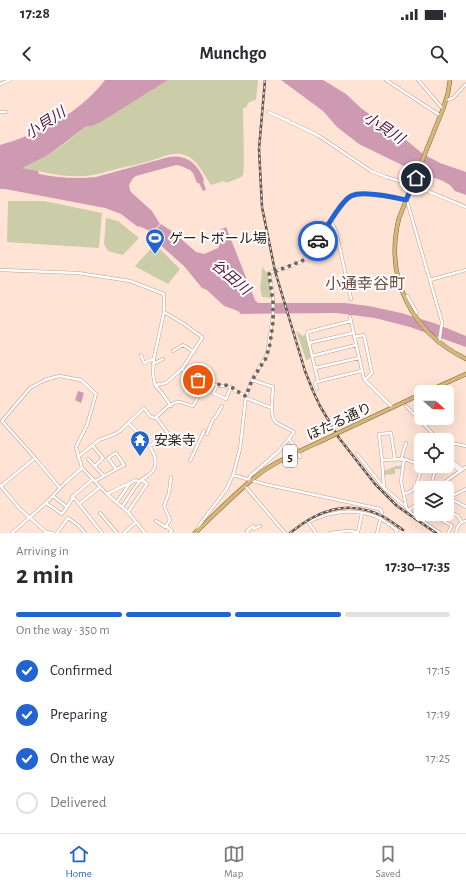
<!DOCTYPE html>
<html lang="en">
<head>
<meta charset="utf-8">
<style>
	:root { --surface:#fff; --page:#f2f2f3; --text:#2b2b33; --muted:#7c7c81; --line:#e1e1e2; --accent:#2364d1 }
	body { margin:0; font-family:"Alegreya Sans","Noto Sans JP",sans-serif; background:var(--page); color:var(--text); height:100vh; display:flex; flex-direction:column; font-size:15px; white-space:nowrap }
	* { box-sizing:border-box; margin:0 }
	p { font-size:13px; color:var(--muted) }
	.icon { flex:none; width:22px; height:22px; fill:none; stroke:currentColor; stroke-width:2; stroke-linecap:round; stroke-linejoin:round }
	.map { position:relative; height:453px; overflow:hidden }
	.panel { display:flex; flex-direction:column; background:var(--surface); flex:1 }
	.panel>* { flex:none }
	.needle { width:26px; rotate:111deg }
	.controls { position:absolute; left:414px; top:305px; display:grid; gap:8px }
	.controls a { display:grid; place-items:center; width:40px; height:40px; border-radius:6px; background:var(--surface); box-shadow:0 4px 16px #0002; font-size:20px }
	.pin { position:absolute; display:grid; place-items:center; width:34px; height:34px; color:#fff; margin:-17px; border:2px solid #fff; border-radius:50%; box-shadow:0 1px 4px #0007 }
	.courier { position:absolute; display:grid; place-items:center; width:40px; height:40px; margin:-20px; border:3px solid #2364d1; border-radius:50%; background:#fff; color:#222; box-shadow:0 1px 5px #0007 }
	.headline em { font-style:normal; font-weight:700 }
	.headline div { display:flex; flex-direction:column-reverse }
	.headline { display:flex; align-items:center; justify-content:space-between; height:68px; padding:0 16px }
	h1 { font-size:26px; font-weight:700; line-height:30px }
	.bar { display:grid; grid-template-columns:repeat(4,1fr); gap:6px 4px; align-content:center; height:48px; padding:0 16px }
	.bar i { height:5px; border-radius:3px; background:var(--line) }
	.bar .selected { background:var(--accent) }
	.bar p { grid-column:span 4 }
	ol { padding:0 16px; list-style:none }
	li { display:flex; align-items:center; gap:12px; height:44px }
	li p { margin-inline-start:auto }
	li .icon { padding:4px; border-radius:50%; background:var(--accent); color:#fff; stroke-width:4 }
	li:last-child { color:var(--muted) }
	li i { width:22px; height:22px; border:2px solid var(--line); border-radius:50% }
	.status { display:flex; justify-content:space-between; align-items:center; height:28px; padding:0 20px; background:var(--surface); direction:ltr }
	.status svg { height:11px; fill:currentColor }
	header { display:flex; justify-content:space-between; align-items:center; height:52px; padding:0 16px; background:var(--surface); font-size:18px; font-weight:700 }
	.tabs { display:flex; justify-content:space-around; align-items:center; height:56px; border-top:1px solid var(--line); background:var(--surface); font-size:11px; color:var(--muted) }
	.tabs a { display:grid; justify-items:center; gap:2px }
	.tabs .selected { color:var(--accent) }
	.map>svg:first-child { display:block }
</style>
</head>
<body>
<div class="status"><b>17:28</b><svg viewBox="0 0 49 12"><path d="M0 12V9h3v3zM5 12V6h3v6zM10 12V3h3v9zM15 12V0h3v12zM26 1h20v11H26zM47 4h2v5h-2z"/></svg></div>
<header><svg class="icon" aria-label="back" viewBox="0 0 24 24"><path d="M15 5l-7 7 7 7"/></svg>Munchgo<svg class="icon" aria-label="search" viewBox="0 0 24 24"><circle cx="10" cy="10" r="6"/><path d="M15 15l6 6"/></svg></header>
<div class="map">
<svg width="466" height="453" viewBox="0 0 466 453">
	<rect width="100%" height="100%" fill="#ffe3d5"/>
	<path fill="#cbcca8" d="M168,0H258L256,20C250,21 248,22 246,28H243C243,36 245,92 243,95C240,99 230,101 226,103L224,101L211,105C203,93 196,76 180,74C170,73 160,78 150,81C140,84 130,86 120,88C109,91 97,95 85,96C63,98 42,91 21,88L48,75L67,62L85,47L92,46L101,42Z
		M8,121H44L102,133L99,168L7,162Z
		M106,138L118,141L139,158L123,175L108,171L104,164Z
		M155,164L180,189L168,204L136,187L135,186Z
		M262,187L268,194L272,218L262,217L260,207L261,202Z
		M296,251L303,256L306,254L311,278H309V280H306Z
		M396,386H401V389H395V394L384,395V391Z"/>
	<path fill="#ce9ab2" d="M105,0H168L101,42L92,46L85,47L67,61L48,75L22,88L38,91L39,94C59,98 76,99 96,97L169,77C187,74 198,84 204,100L203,101L206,110L203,111L199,103H197L193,93L190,90L181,86L176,85L136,96L133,98L129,105L130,110L132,113L152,131L160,144L152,152L139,146L138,147L121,134L105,128L5,109H0V65C39,54 80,33 105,0Z
		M281,0H323L346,14L362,29L400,55L423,74L440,83L466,92V115L455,111L450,105L443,101L410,89L359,64L337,47L323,31Z
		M161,144L170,150H171L196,172L204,174L218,168L219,166L214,153L226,147L255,220L258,223H345L369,226L401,233L434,243L466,256V267L410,247L375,238L336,233L241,234L238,231L224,226L207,210L202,208L184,186L158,163L159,162L153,153Z
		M78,311L84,313L81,323L75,320Z"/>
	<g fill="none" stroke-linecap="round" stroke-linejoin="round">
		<defs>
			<path id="minor" d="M386,0L441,36
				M418,0L443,29
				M0,4L10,0
				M447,20L453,18L466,4
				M0,32H6
				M268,32L288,41L319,56L371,91L386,97L413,105L466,127
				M331,141L336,151L351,219
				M0,190L78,193L130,201L164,214V232L154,278L153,294L155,305L162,313L171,326
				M430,200L466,190
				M405,217L407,216L417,233
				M350,237L364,299L392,327
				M354,257L364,255L372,293L365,300
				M309,263L353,253
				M173,271L183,265L194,272
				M141,275L144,283L153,279
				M312,276L356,265
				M153,284L163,279
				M315,288L359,278
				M182,289L191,297L205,304L231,307L237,312L246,316
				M318,301L307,255L308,252L351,241
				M155,305L166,303L182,289L202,258V257L184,244L164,232
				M217,306L213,313L226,319L231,307
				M317,309L315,304L316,302L361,291
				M246,318L272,328
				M406,326L437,358L441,360
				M156,337L167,352
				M207,354L213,339L215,338L222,326
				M289,359L297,369
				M447,362L466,366
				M92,365L103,378L95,386
				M150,366L159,358
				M299,374L300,377
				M357,374L384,408L405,426L412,434L440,453
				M78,377L99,360L115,354L120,351L144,328L151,337L155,338C162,333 170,321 180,322C184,323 188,325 193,326L205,304
				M447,377L462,389
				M35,378L2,341L30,308L45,300L55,297L60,296L81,300L96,314L87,345L76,367L82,388L108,415L128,432L145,453
				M88,379L104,396
				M404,379L401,401L406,426
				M382,380L379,354L391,353L395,380
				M401,380L406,363
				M447,380L460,391
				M190,381L204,351
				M233,395L264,404L380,429L382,432L377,453
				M93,399L72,417L76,420L102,453
				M249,400L250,396L279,371L294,352C289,349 282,346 277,343C268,336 273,317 273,307L252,300
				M95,401L124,385L116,373L108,378L116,389
				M0,405L20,429L46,452
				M1,406L35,378L60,408
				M245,406L285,453
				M384,407L382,380L404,379L435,390L432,402L446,408
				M447,408L445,403L446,401L466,387
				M447,409L451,414L453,420L466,427
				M107,414L136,400L139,402
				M404,414C418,412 418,397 422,386
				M53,416L67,427
				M452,416L466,409
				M117,422L130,403
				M46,423L62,434L73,418
				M79,424L100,407
				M122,427C128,419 133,409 140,401C144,397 150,396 154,389C162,374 138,352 128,343
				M409,430L421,421
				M447,430L458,436L462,442
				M128,432L147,404L142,400
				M100,433L117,453
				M432,434L452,446L448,453
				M156,441L165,447V446
				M197,451L200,444L226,410L233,395L240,369L246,316L252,300L267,274L273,236V214L269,193C280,189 296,187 306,179C320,166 336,121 353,115C362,112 372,114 381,116C389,117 401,117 407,121L442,242L439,263
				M358,452L362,433
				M12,453L46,423L65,403L82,388
				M45,453L46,452L52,453
				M57,453L68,438L78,445L85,453
				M124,453L136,442
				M170,453L172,451L166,446L170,440L164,426L169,413L171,397
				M248,453L247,451L253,446L254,449L260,446
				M316,453L308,442C331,431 355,427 379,438C385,441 391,446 397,450L396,453
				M330,453L347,451L358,452
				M456,453V451C458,445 460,442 466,441"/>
			<path id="major" d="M450,0L448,13L443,29L399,138C384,198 411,252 466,279
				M426,312L466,294
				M338,353L421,314
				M195,453C217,432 239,409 263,391C284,377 309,367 332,356"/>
		</defs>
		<use href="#minor" stroke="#be9e8e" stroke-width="3.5"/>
		<use href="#major" stroke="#876326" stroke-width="4.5"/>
		<use href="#minor" stroke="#fff" stroke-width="2.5"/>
		<use href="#major" stroke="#d4b780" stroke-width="3.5"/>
		<defs>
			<path id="rail" d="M265,0L259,69L262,127L275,191L305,291L313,311L320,326L339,358L375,404L397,426L436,453
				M290,453C318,430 348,419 382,436C390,440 396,445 403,450"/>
		</defs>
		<use href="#rail" stroke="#615149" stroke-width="2.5"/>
		<use href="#rail" stroke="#fff" stroke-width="1" stroke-dasharray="3" stroke-linecap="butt"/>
		<defs>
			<path id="major-bridge" d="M332,356L338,353"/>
		</defs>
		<use href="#major-bridge" stroke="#876326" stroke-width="4.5" stroke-linecap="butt"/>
		<use href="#major-bridge" stroke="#d4b780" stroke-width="3.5"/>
	</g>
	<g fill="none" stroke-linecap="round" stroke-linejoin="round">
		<path stroke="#77655c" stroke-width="4" stroke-dasharray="0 7.2" d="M198,300C210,306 219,303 229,306C234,308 240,314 246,316L252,300L266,278L270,264L273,242V222L269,194L304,180L318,161"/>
		<path stroke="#2364d1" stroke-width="5" d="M318,161C325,150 341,121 351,116C363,110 393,117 406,120L416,98"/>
	</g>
	<defs>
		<symbol id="stadium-pin" viewBox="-11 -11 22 30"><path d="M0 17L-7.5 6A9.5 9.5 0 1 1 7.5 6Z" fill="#2364d1" stroke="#fff"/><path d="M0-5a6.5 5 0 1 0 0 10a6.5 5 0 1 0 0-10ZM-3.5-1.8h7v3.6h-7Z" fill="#fff"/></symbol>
		<symbol id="temple-pin" viewBox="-11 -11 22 30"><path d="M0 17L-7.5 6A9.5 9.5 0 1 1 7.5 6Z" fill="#2364d1" stroke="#fff"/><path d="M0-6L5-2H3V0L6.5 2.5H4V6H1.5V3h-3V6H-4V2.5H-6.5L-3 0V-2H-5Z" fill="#fff"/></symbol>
	</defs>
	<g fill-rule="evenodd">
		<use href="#stadium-pin" x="144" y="147" width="22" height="30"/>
		<use href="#temple-pin" x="129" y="349" width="22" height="30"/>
	</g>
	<g text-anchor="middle" stroke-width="4" stroke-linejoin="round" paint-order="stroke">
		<rect fill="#fff" stroke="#6d645f" stroke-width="1" x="283" y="365" width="14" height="22" rx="3"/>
		<g font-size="13" font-weight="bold" fill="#2e211b">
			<text x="290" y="381">5</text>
		</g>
		<g font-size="14" fill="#2e211b" stroke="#fff" text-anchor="start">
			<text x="169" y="163">ゲートボール場</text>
			<text x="154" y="365">安楽寺</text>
		</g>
		<g font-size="14" fill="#2e211b" stroke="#fff">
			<text transform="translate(339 341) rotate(-25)" y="5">ほたる通り</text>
		</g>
		<g font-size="15" font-style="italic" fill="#56183b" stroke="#fff">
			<text transform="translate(45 43) rotate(-33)" y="5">小貝川</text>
			<text transform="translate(384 48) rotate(33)" y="5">小貝川</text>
			<text transform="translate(231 197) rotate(40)" y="5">谷田川</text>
		</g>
		<g font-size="16" fill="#694d3e" stroke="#fff">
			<text x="365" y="209">小通幸谷町</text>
		</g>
	</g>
</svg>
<div class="controls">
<a><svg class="needle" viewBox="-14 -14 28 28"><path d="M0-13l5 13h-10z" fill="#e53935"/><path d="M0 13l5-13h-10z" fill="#7c7c81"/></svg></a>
<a><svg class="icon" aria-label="locate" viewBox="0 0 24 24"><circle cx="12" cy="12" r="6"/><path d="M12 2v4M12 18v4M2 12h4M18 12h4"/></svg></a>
<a><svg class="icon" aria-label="layers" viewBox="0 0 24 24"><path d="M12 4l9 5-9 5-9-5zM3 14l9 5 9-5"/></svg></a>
</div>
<div class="pin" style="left:198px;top:300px;background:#ea580c"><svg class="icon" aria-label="bag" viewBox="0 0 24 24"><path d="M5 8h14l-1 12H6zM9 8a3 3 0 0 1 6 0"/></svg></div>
<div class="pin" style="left:416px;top:98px;background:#1f2937"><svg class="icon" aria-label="home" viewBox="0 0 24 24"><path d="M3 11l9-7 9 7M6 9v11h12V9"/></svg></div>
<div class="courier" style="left:318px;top:161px"><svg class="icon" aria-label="car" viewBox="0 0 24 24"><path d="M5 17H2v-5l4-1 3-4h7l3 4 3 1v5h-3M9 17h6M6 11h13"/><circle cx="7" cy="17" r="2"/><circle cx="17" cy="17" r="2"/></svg></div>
</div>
<section class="panel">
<div class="headline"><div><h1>2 min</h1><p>Arriving in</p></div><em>17:30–17:35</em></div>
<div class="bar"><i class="selected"></i><i class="selected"></i><i class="selected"></i><i></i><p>On the way · 350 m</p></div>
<ol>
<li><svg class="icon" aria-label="check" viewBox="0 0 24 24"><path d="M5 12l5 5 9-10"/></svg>Confirmed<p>17:15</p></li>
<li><svg class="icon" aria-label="check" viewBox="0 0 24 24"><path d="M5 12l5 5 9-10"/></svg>Preparing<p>17:19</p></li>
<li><svg class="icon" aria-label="check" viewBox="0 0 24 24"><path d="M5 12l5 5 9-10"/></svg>On the way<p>17:25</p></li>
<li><i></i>Delivered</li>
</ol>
</section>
<nav class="tabs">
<a class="selected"><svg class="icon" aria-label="home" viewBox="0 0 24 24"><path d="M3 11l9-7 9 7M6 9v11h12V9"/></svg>Home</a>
<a><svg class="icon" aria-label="map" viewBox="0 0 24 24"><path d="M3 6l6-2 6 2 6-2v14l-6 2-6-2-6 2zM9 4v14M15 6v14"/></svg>Map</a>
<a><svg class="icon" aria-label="saved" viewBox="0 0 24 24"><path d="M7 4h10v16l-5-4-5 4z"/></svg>Saved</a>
</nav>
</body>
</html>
